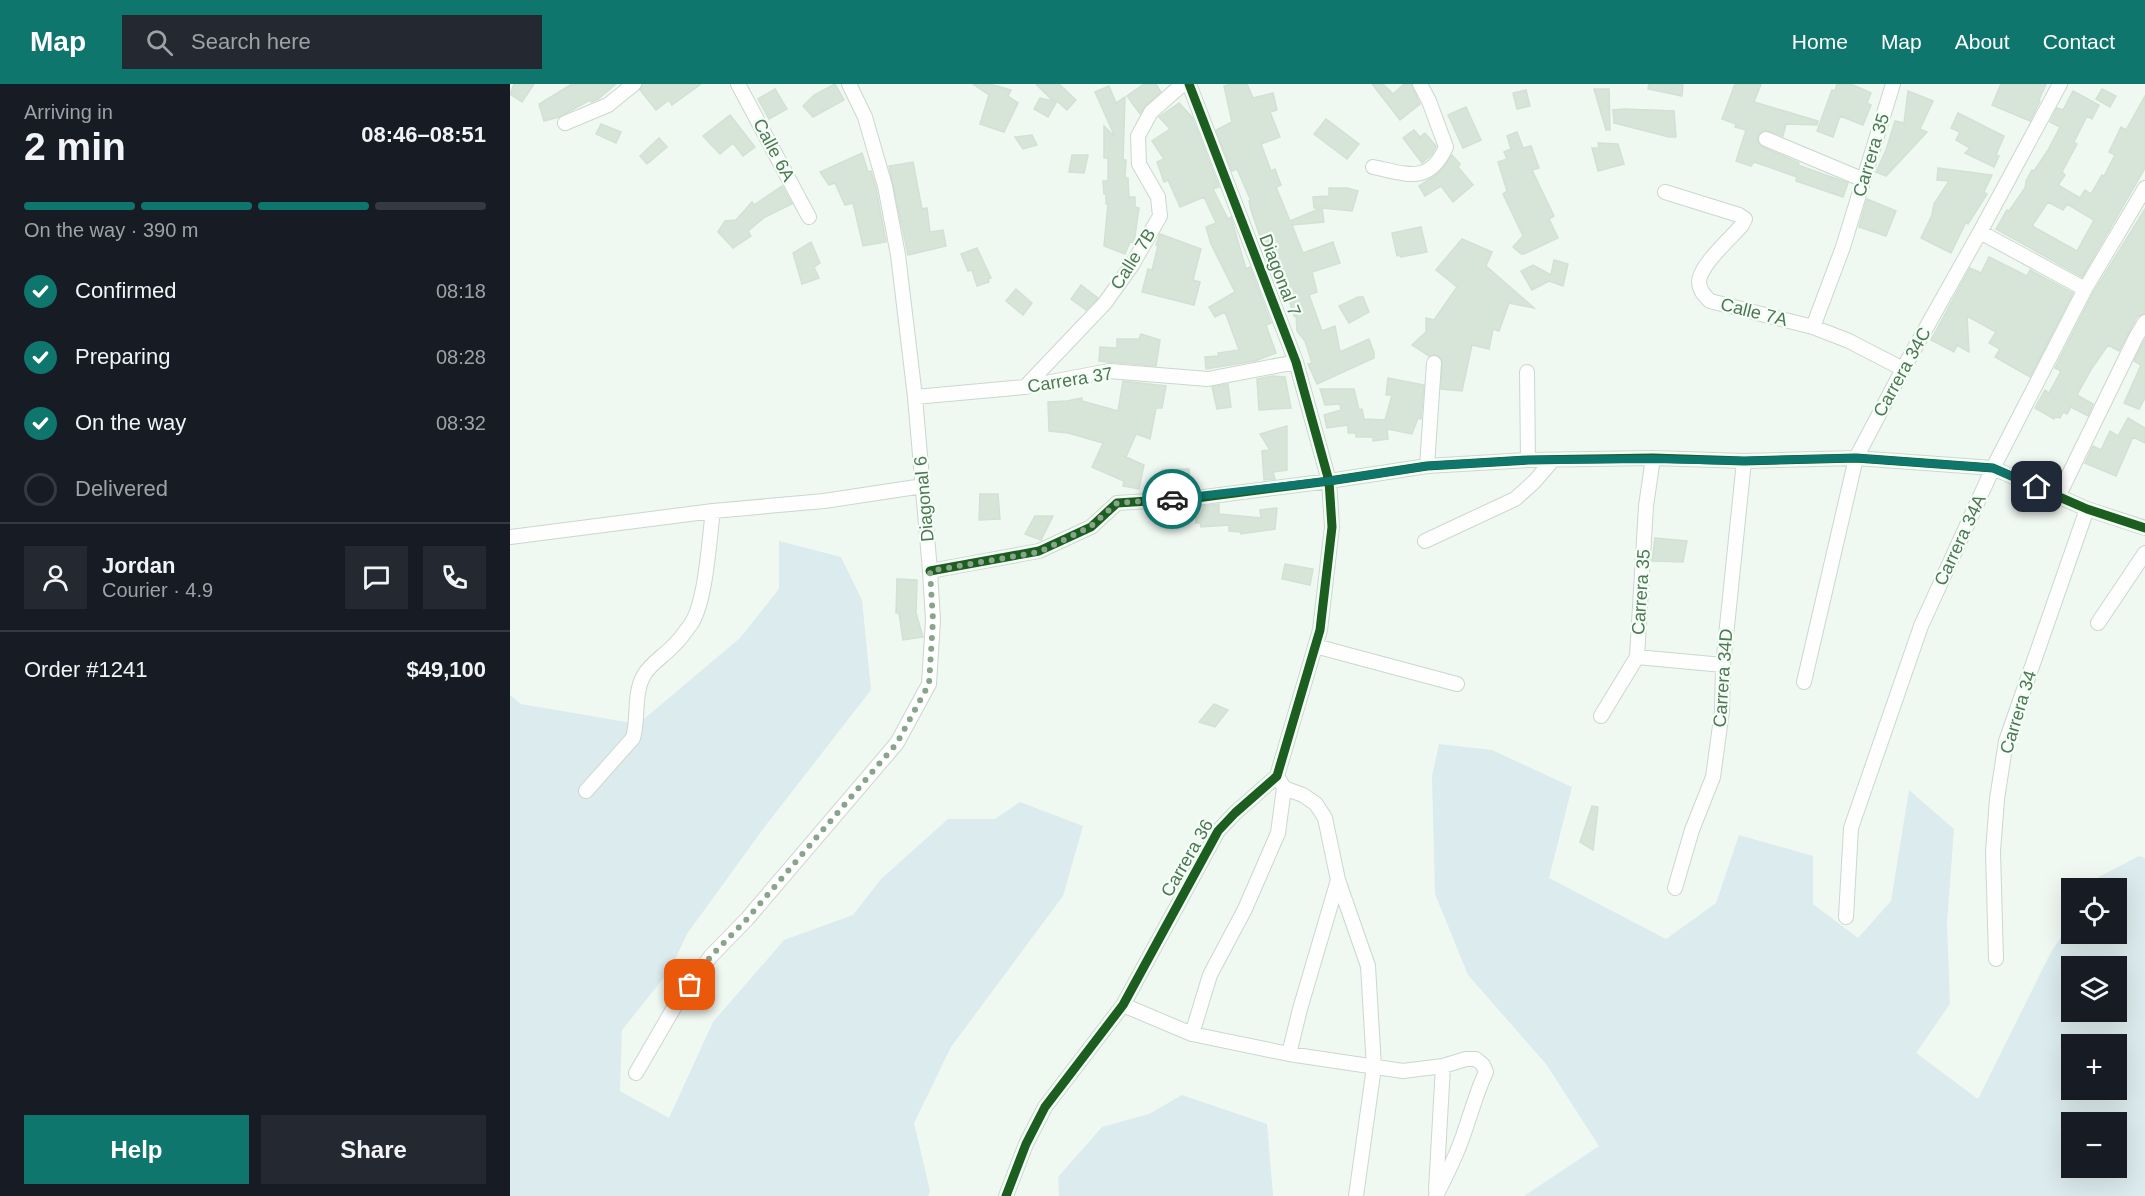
<!DOCTYPE html>
<html lang="en">
<head>
<meta charset="utf-8">
<style>
	:root { --surface:#171b24; --page:#242831; --text:#f1f3f6; --muted:#9ea1a6; --line:#363941; --accent:#0f766e }
	body { margin:0; font-family:Helvetica,sans-serif; background:var(--page); color:var(--text); height:100vh; display:flex; flex-direction:column; font-size:22px; white-space:nowrap }
	* { box-sizing:border-box; margin:0 }
	p { font-size:20px; color:var(--muted) }
	.icon { flex:none; width:33px; height:33px; fill:none; stroke:currentColor; stroke-width:2; stroke-linecap:round; stroke-linejoin:round }
	.map { position:relative; flex:1; overflow:hidden }
	.details { display:flex; flex-direction:column; background:var(--surface); width:510px }
	.details>* { flex:none }
	.fabs { position:absolute; left:1551px; top:794px; display:grid; gap:12px }
	.fabs a { display:grid; place-items:center; width:66px; height:66px; border-radius:0px; background:var(--surface); box-shadow:0 6px 24px #0002; font-size:30px }
	.pin { position:absolute; display:grid; place-items:center; width:51px; height:51px; color:#fff; margin:-26px; border-radius:12px; box-shadow:0 3px 9px #0006 }
	.courier { position:absolute; display:grid; place-items:center; width:60px; height:60px; margin:-30px; border:4px solid #0f766e; border-radius:50%; background:#fff; color:#222; box-shadow:0 2px 8px #0007 }
	.head em { font-style:normal; font-weight:600 }
	.head div { display:flex; flex-direction:column-reverse }
	.head { display:flex; align-items:center; justify-content:space-between; height:102px; padding:0 24px }
	h1 { font-size:39px; font-weight:600; line-height:45px }
	.bar { display:grid; grid-template-columns:repeat(4,1fr); gap:9px 6px; align-content:center; height:72px; padding:0 24px }
	.bar i { height:8px; border-radius:4px; background:var(--line) }
	.bar .current { background:var(--accent) }
	.bar p { grid-column:span 4 }
	.line { display:flex; align-items:center; gap:15px; padding:0 24px; border-top:2px solid var(--line) }
	.line div { flex:1 }
	.round { display:grid; place-items:center; flex:none; width:63px; height:63px; border-radius:0px; background:var(--page) }
	ol { padding:0 24px; list-style:none }
	li { display:flex; align-items:center; gap:18px; height:66px }
	li p { margin-inline-start:auto }
	li .icon { padding:6px; border-radius:50%; background:var(--accent); color:#fff; stroke-width:4 }
	li:last-child { color:var(--muted) }
	li i { width:33px; height:33px; border:3px solid var(--line); border-radius:50% }
	.action { display:flex; gap:12px; margin-top:auto; padding:12px 24px }
	.action a { flex:1; height:69px; border-radius:0px; background:var(--accent); color:#fff; font-size:24px; font-weight:600; line-height:69px; text-align:center }
	.action a+a { background:var(--page); color:var(--text) }
	header { display:flex; align-items:center; gap:36px; box-sizing:border-box; height:84px; padding:0 30px; background:var(--accent); color:#fff }
	header strong { font-size:28px }
	nav { display:flex; gap:33px; margin-inline-start:auto; font-size:21px }
	.search { width:420px; height:54px; background:var(--page); display:flex; align-items:center; gap:15px; box-sizing:border-box; padding:0 21px; border-radius:0px; color:var(--muted); font-size:22px }
	main { display:flex; flex:1; min-height:0 }
	.map>svg:first-child { display:block }
</style>
</head>
<body>
<header>
<strong>Map</strong>
<div class="search"><svg class="icon" aria-label="search" viewBox="0 0 24 24"><circle cx="10" cy="10" r="6"/><path d="M15 15l6 6"/></svg>Search here</div>
<nav><a>Home</a><a>Map</a><a>About</a><a>Contact</a></nav>
</header>
<main>
<section class="details">
<div class="head"><div><h1>2 min</h1><p>Arriving in</p></div><em>08:46–08:51</em></div>
<div class="bar"><i class="current"></i><i class="current"></i><i class="current"></i><i></i><p>On the way · 390 m</p></div>
<ol>
<li><svg class="icon" aria-label="check" viewBox="0 0 24 24"><path d="M5 12l5 5 9-10"/></svg>Confirmed<p>08:18</p></li>
<li><svg class="icon" aria-label="check" viewBox="0 0 24 24"><path d="M5 12l5 5 9-10"/></svg>Preparing<p>08:28</p></li>
<li><svg class="icon" aria-label="check" viewBox="0 0 24 24"><path d="M5 12l5 5 9-10"/></svg>On the way<p>08:32</p></li>
<li><i></i>Delivered</li>
</ol>
<div class="line" style="height:108px"><a class="round"><svg class="icon" aria-label="person" viewBox="0 0 24 24"><circle cx="12" cy="8" r="4"/><path d="M4 21q1-7 8-7t8 7"/></svg></a><div><b>Jordan</b><p>Courier · 4.9</p></div><a class="round"><svg class="icon" aria-label="chat" viewBox="0 0 24 24"><path d="M4 5h16v11H9l-5 4z"/></svg></a><a class="round"><svg class="icon" aria-label="phone" viewBox="0 0 24 24"><path d="M5 4h4l2 5-3 2q2 4 5 5l2-3 5 2v4C11 20 4 13 5 4z"/></svg></a></div>
<div class="line" style="height:78px"><div>Order #1241</div><b>$49,100</b></div>
<div class="action"><a>Help</a><a>Share</a></div>
</section>
<div class="map">
<svg width="1635" height="1112" viewBox="0 0 1635 1112">
	<rect width="100%" height="100%" fill="#f0f8f2"/>
	<path fill="#dcebed" fill-rule="evenodd" d="M269,457L331,473L352,516L361,606L253,745L177,850L160,886L112,946L110,1007L159,1034L203,938L274,856L343,831L371,795L438,735H485L510,718L573,742L553,812L441,963L404,1039L420,1107L418,1112H0V611L11,620L128,640L230,554L269,505Z
		M929,660L982,666L1062,703L1039,794L1156,855L1206,819L1229,751L1303,772V820L1348,854L1381,817L1399,706L1444,745L1437,839L1440,920L1406,969L1468,1015L1540,870L1561,837L1562,849H1606V804H1583L1589,793L1629,772L1635,774V1112H1014L1089,1062L1036,980L958,891L925,810L922,692ZM1562,882H1606V927H1562ZM1562,960H1606V1005H1562ZM1562,1038H1606V1083H1562Z
		M672,1011L757,1040L763,1112H549L548,1093L592,1043L639,1030Z"/>
	<path fill="#d7e5d9" stroke="#d2e1d4" stroke-width="1.5" fill-rule="evenodd" d="M4,0H24L12,18L0,10Z
		M62,0H106L88,15L81,18L80,16L49,33L34,37L29,20Z
		M133,0H191L162,21L159,16L146,26L130,6Z
		M325,0L334,16L303,33L293,22L304,11Z
		M463,0H480L501,6L498,12L508,19L494,48L470,40L479,11Z
		M526,0H549L566,16L557,26L547,17L538,33L524,25L530,14L543,17Z
		M634,0H646L651,8L635,22L630,30L617,12Z
		M720,0H737L743,14L763,9L767,26L760,28L770,53L751,60L761,87L765,85L771,101L766,103L780,137L811,124H804L803,113L819,112V104H837L848,107L842,127L812,124L814,138L782,141L793,169L823,158L830,179L802,188L807,208L799,211L812,247L825,242L830,268L859,255L864,269V274L807,300L798,280L802,279L795,257L787,247L786,231L784,232L772,194L765,197L741,126L739,117H741L727,85L722,87L706,46L722,38L714,2Z
		M862,0H873L883,10L894,0H901L910,20L890,36Z
		M1139,0H1173L1172,12L1138,5Z
		M1225,0H1251L1244,18L1308,37L1307,41L1276,40L1273,52L1254,46L1248,51L1247,57L1253,63L1289,79L1288,81L1338,99L1333,113L1286,97L1287,93L1244,78L1241,82L1226,77L1236,46L1225,43L1226,40L1212,35Z
		M1327,0H1341L1361,9L1357,19L1361,21L1353,41L1330,32L1323,53L1307,47L1322,6L1325,7Z
		M1491,0H1536L1529,16L1530,17L1520,37L1482,21Z
		M599,2L606,19L615,13L613,76H616L615,94H618L619,113H625V123L629,124L624,159L620,158L615,170L594,162L598,120H596V110H594L593,97H598V74H594V42L605,53L585,8Z
		M265,5L277,25L259,35L248,15Z
		M1084,5H1099L1100,46H1096Z
		M1592,5L1606,12L1600,23L1586,15Z
		M1016,6L1020,22L1007,25L1003,9Z
		M1398,7L1423,17L1410,45L1417,48L1376,92L1366,88L1376,66L1385,37L1394,39Z
		M1563,7L1589,21L1582,35L1577,32L1564,58L1567,60L1552,88L1555,91L1548,101L1570,114L1575,106L1581,110L1592,91L1594,92L1605,71L1599,68L1611,43L1616,46L1635,12V84L1572,193L1486,145L1497,126L1499,127L1515,104L1516,97L1522,86L1524,87L1538,66L1550,43L1540,38L1547,24L1553,26ZM1538,118L1553,126L1557,120L1584,136L1567,167L1522,142Z
		M669,19L682,33L709,103L703,105L718,135L721,133L736,185L740,183L761,239L756,241L766,269L745,277L696,285L695,273L709,272L708,269L729,266L715,228L705,233L699,223L725,208L701,160L696,143L706,139L694,113L670,123L658,96L654,98L647,78L654,75L642,57L660,45L649,33Z
		M956,23L971,56L953,64L938,31Z
		M1115,25L1164,27L1166,53H1159L1104,39L1103,26Z
		M1448,29L1494,52L1486,71L1489,72L1484,83L1455,69L1460,64L1446,56L1450,48L1441,44Z
		M220,31L245,63L233,72L223,59L210,70L193,52Z
		M816,35L849,60L837,75L804,50Z
		M91,40L111,48L106,59L86,50Z
		M904,46L910,53L915,49L926,62L922,70L912,79L893,54Z
		M1007,48L1013,64L1021,62L1029,84L1022,86L1044,132L1039,135L1048,154L1014,170H1011L1003,163L1013,152L993,110L997,107L988,78L997,75L994,68L1001,65L997,52Z
		M522,51L527,61L513,65L505,53Z
		M149,54L157,63L137,80L130,72Z
		M1088,59L1108,60L1114,80L1088,87L1082,64H1089Z
		M352,69L358,88L361,87L366,104L376,158L353,162L343,119L335,121L325,99L319,101L310,88Z
		M562,71H578L574,89L559,88Z
		M942,71L950,80L948,83L963,101L943,118L931,102L915,112L909,102L929,89Z
		M403,78L412,125L417,124L420,148L433,146L436,162L398,171L379,82Z
		M1428,84L1482,91L1474,108L1477,110L1458,140L1456,138L1441,169L1411,154L1422,131L1424,120L1439,97L1427,96Z
		M272,102L282,120L255,133L238,147L241,152L223,164L208,148L215,137L226,136L242,118L244,121Z
		M1357,115L1386,127L1376,152L1349,143Z
		M1635,125V229L1627,233L1609,267L1598,261L1582,284L1567,311L1583,320L1578,332L1561,323L1557,330L1553,328L1550,334L1545,333L1544,335L1525,324L1535,306L1539,309L1551,287L1545,284L1583,209Z
		M911,143L917,168L891,173L889,171L887,172L882,149Z
		M650,150L691,165L683,196L690,198L684,221L632,208L638,185L642,186L648,162L646,161Z
		M952,155L982,168L976,182L1024,224L999,219L989,247L983,245L979,265L962,261L952,307L931,305L932,275L925,270L919,272L902,261L916,248V234L924,236L947,203L926,186Z
		M301,158L310,179L304,183L309,194L292,200L283,169Z
		M467,164L481,194L478,195L479,198L467,202L462,186L458,187L451,170Z
		M1479,173L1517,192L1520,186L1563,209L1520,293L1485,273L1490,265L1479,259L1486,248L1457,232L1459,268L1447,261L1444,268L1421,256L1460,184L1471,189Z
		M1044,176L1058,180L1053,202L1039,197L1022,206L1011,187L1023,181L1041,191Z
		M571,201L588,214L576,226L561,215Z
		M506,205L522,219L513,231L496,217Z
		M848,213H853L859,228L839,239L829,222Z
		M631,250L650,256L646,282L589,277L590,263L607,264V255H629Z
		M1635,255V314L1629,325L1614,319L1631,281L1624,277Z
		M762,292L775,293L781,324L749,326L747,295Z
		M878,294L914,301L911,335L908,334L902,350L877,345L878,355L863,357V353H846V349H838V341L817,344L814,331L831,326L830,320L815,321L810,305H844L849,326L852,325L854,335L875,336L882,311H876Z
		M613,297L656,302L652,324H646L640,355L626,350L616,373L634,381L629,405L613,402L614,397L582,383L593,359L558,349L539,347L538,318L557,317L572,314V317L608,327Z
		M718,300L721,323L707,325L702,303Z
		M1618,334L1635,344V359L1623,353L1606,392L1575,379L1583,362L1591,366L1600,347L1608,352Z
		M777,342V386L763,388L765,395L754,396L752,367L760,366L750,350Z
		M679,385L680,405L660,407L659,404H652V386Z
		M470,410H488L490,435L469,436Z
		M709,420V430L751,434L750,426L767,424L765,445L731,450V448L719,447V441L691,443L690,439H686L685,423Z
		M525,432H543L531,456L515,450Z
		M1145,454L1177,457L1173,478L1142,477Z
		M775,480L803,485L800,501L772,495Z
		M387,495L407,496L406,529L413,553L393,556L389,529H386Z
		M704,620L718,626L705,643L689,638Z
		M1082,722L1088,723L1083,766L1070,758Z"/>
	<g fill="none" stroke-linecap="round" stroke-linejoin="round">
		<defs>
			<path id="minor" d="M228,0L299,133
				M55,39L98,21L124,0
				M1256,55L1354,96
				M863,83C897,90 919,101 936,63L919,17L910,0
				M1155,108L1229,131L1235,135L1232,141C1221,154 1191,180 1189,197C1189,206 1194,211 1200,217L1303,243L1339,257L1393,285
				M1470,148L1575,205
				M1303,243L1333,163L1383,0
				M1017,288L1018,376
				M515,303L595,219L622,181L650,132L648,113L629,80L628,52L641,28L673,0
				M405,313L515,303L599,287L698,295L786,278
				M917,382L924,279
				M1548,413L1626,253L1635,238
				M0,453L203,427L314,417L413,402
				M915,457L1005,415L1024,398L1042,377
				M420,487L529,467L581,443L607,419L686,414L819,397L917,382L1018,376L1143,374L1234,377L1346,374L1483,384L1577,425L1635,444
				M1588,539L1635,469
				M805,562L947,600
				M1127,573L1213,581
				M1294,598L1346,374L1393,285L1470,148L1550,0
				M1091,632L1127,573L1136,422L1143,374
				M767,692L774,704L793,711L806,720L815,734L828,796L858,882L864,983L846,1112
				M76,707L123,654C129,634 123,610 134,591C141,579 154,572 163,562C170,556 175,548 181,540C196,518 199,456 203,427
				M1165,804L1182,746L1203,693L1212,627L1213,581L1234,377
				M1336,833L1341,744L1411,542L1483,384L1575,205L1635,104
				M1486,875L1483,768L1487,715L1496,657L1577,425
				M613,921L682,950L779,970L893,987L933,982L956,975H966L973,981L976,988C967,1007 962,1026 955,1046C948,1069 937,1090 926,1112
				M682,950L700,891L735,825L768,749L774,704
				M779,970L790,925L828,796
				M126,989L169,915L201,872L237,835L387,659L419,600L423,536L420,487L405,313L388,171L375,102L355,33L339,0
				M926,1106L933,982
				M496,1112L516,1060L535,1023L613,921L708,747L725,729L767,692L810,546L822,443L819,397L786,278L679,0"/>
		</defs>
		<use href="#minor" stroke="#ccd7ce" stroke-width="16"/>
		<use href="#minor" stroke="#fdfefd" stroke-width="14"/>
		<defs>
			<path id="cycleway" d="M420,487L529,467L581,443L607,419L686,414L819,397L917,382L1018,376L1143,374L1234,377L1346,374L1483,384L1577,425L1635,444
				M496,1112L516,1060L535,1023L613,921L708,747L725,729L767,692L810,546L822,443L819,397L786,278L679,0"/>
		</defs>
		<use href="#cycleway" stroke="#f3fef7" stroke-width="13"/>
		<use href="#cycleway" stroke="#1b5e20" stroke-width="9"/>
	</g>
	<g fill="none" stroke-linecap="round" stroke-linejoin="round">
		<path stroke="#88a48b" stroke-width="6" stroke-dasharray="0 10.8" d="M180,901L201,872L237,835L387,659L419,600L423,536L420,487L529,468L580,443L607,419L662,415"/>
		<path stroke="#0f766e" stroke-width="8" d="M662,415L819,397L917,382L1018,376L1143,375L1234,377L1346,374L1483,384L1527,403"/>
	</g>
	<g text-anchor="middle" stroke-width="4.5" stroke-linejoin="round" paint-order="stroke">
		<g font-size="18" fill="#507653" stroke="#f3fef7">
			<text transform="translate(264 66) rotate(62)" y="6">Calle 6A</text>
			<text transform="translate(1361 71) rotate(-73)" y="6">Carrera 35</text>
			<text transform="translate(623 175) rotate(-58)" y="6">Calle 7B</text>
			<text transform="translate(770 191) rotate(69)" y="6">Diagonal 7</text>
			<text transform="translate(1244 228) rotate(14)" y="6">Calle 7A</text>
			<text transform="translate(1392 288) rotate(-61)" y="6">Carrera 34C</text>
			<text transform="translate(560 296) rotate(-9)" y="6">Carrera 37</text>
			<text transform="translate(414 415) rotate(-95)" y="6">Diagonal 6</text>
			<text transform="translate(1450 456) rotate(-65)" y="6">Carrera 34A</text>
			<text transform="translate(1131 508) rotate(-86)" y="6">Carrera 35</text>
			<text transform="translate(1213 594) rotate(-86)" y="6">Carrera 34D</text>
			<text transform="translate(1508 628) rotate(-73)" y="6">Carrera 34</text>
			<text transform="translate(677 774) rotate(-60)" y="6">Carrera 36</text>
		</g>
	</g>
</svg>
<div class="fabs">
<a><svg class="icon" aria-label="locate" viewBox="0 0 24 24"><circle cx="12" cy="12" r="6"/><path d="M12 2v4M12 18v4M2 12h4M18 12h4"/></svg></a>
<a><svg class="icon" aria-label="layers" viewBox="0 0 24 24"><path d="M12 4l9 5-9 5-9-5zM3 14l9 5 9-5"/></svg></a>
<a>+</a>
<a>−</a>
</div>
<div class="pin" style="left:180px;top:901px;background:#ea580c"><svg class="icon" aria-label="bag" viewBox="0 0 24 24"><path d="M5 8h14l-1 12H6zM9 8a3 3 0 0 1 6 0"/></svg></div>
<div class="pin" style="left:1527px;top:403px;background:#1f2937"><svg class="icon" aria-label="home" viewBox="0 0 24 24"><path d="M3 11l9-7 9 7M6 9v11h12V9"/></svg></div>
<div class="courier" style="left:662px;top:415px"><svg class="icon" aria-label="car" viewBox="0 0 24 24"><path d="M5 17H2v-5l4-1 3-4h7l3 4 3 1v5h-3M9 17h6M6 11h13"/><circle cx="7" cy="17" r="2"/><circle cx="17" cy="17" r="2"/></svg></div>
</div>
</main>
</body>
</html>
